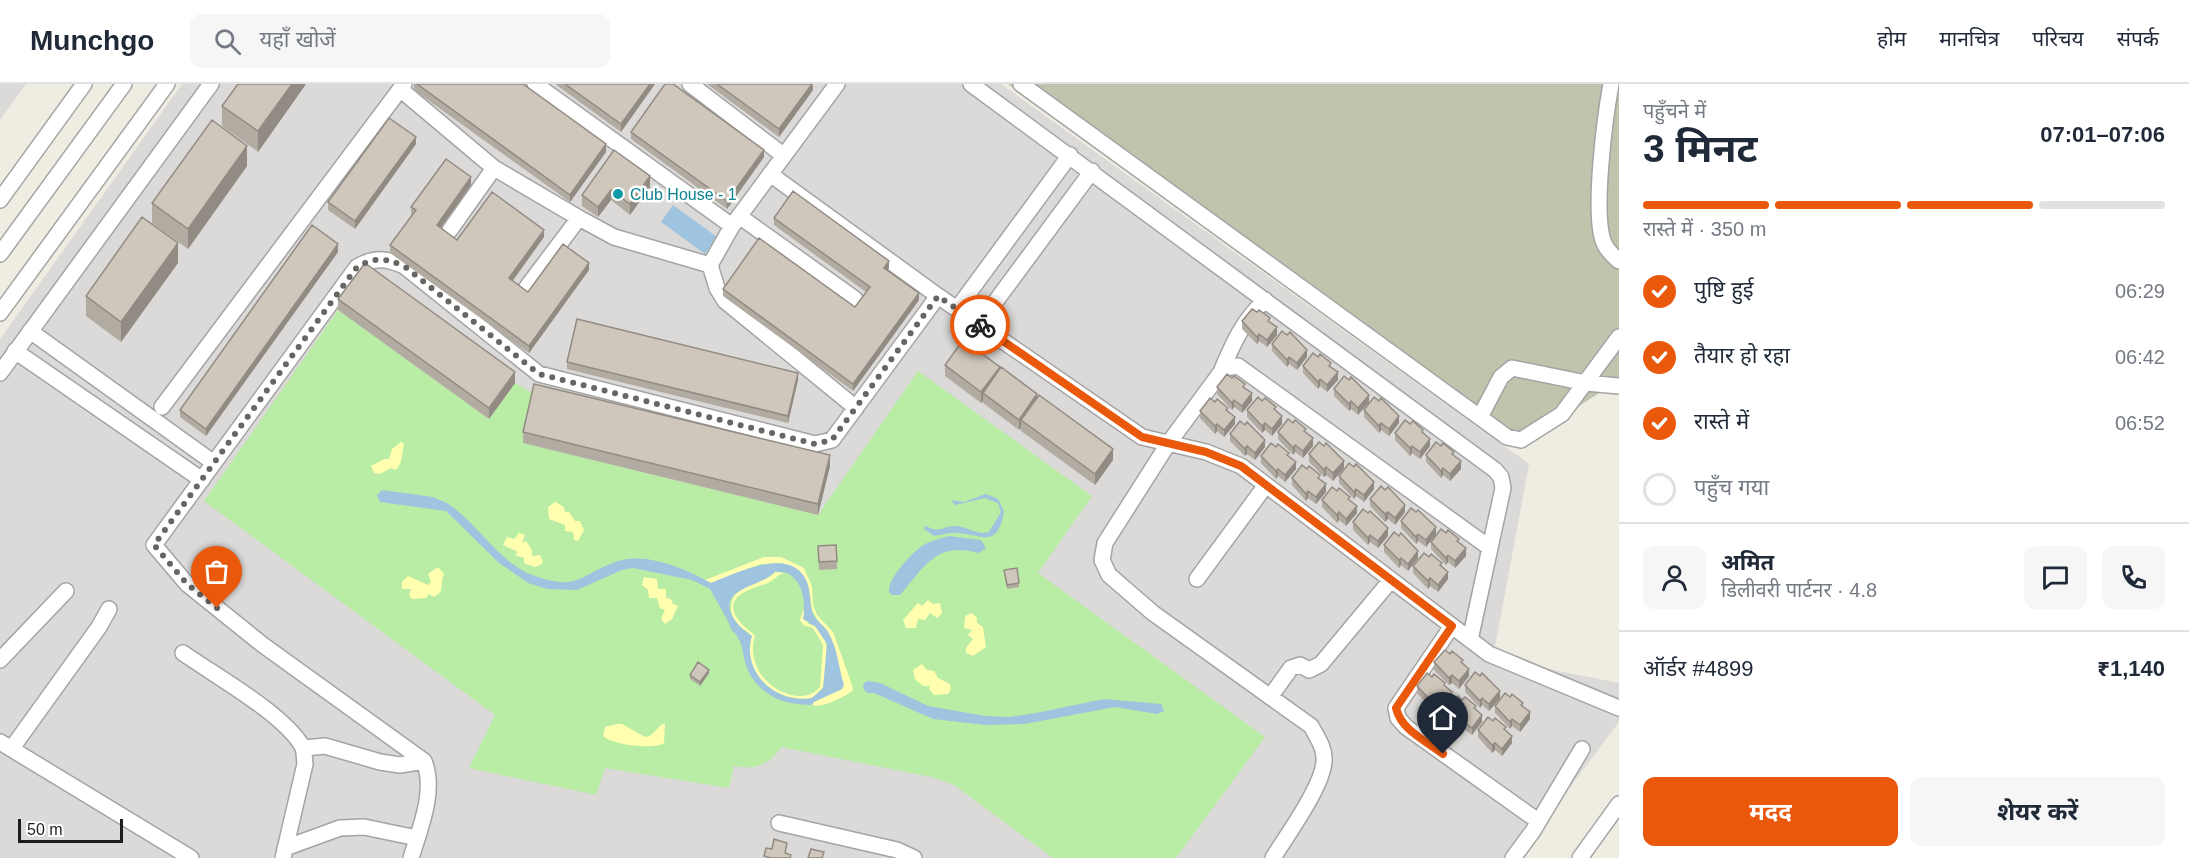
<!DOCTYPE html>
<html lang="hi">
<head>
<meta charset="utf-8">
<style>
	:root { --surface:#fff; --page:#f6f6f7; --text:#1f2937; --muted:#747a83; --line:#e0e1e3; --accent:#ea580c }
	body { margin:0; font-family:Arial,"Noto Sans Devanagari",sans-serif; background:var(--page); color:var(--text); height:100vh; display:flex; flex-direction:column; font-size:22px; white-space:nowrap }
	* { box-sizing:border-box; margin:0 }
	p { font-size:20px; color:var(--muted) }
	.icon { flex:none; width:33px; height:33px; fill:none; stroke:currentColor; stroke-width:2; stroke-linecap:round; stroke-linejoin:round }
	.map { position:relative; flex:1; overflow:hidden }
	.details { display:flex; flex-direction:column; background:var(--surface); width:570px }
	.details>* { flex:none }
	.scale { position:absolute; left:18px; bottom:15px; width:105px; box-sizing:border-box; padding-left:6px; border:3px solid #1d1d1d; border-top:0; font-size:16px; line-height:21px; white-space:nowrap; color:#1d1d1d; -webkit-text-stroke:4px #fff; paint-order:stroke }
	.pin { position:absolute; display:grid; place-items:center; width:51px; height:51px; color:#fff; margin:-62px -26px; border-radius:50% 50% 50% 0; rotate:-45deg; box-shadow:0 0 6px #0007 }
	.pin .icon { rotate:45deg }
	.courier { position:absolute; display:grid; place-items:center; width:60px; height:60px; margin:-30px; border:4px solid #ea580c; border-radius:50%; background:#fff; color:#222; box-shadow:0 2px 8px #0007 }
	.headline em { font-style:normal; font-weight:700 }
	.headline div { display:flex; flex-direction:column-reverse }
	.headline { display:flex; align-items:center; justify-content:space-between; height:102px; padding:0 24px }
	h1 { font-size:39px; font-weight:700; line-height:45px }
	.bar { display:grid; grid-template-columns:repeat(4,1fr); gap:9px 6px; align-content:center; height:72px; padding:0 24px }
	.bar i { height:8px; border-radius:4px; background:var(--line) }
	.bar .current { background:var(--accent) }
	.bar p { grid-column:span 4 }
	.line { display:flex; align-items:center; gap:15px; padding:0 24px; border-top:2px solid var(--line) }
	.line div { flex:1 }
	.round { display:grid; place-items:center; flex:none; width:63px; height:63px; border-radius:12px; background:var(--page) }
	ol { padding:0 24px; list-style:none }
	li { display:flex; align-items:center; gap:18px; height:66px }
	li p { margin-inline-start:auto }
	li .icon { padding:6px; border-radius:50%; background:var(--accent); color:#fff; stroke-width:4 }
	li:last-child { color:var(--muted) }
	li i { width:33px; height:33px; border:3px solid var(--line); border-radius:50% }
	.action { display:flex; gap:12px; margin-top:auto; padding:12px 24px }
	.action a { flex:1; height:69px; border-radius:12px; background:var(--accent); color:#fff; font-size:24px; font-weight:700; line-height:69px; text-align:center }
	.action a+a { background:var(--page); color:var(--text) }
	header { display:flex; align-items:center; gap:36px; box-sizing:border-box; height:84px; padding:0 30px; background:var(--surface); border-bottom:2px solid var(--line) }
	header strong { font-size:28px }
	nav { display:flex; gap:33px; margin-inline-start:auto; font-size:21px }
	.search { width:420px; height:54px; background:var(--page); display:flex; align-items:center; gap:15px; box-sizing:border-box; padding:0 21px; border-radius:12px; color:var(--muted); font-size:22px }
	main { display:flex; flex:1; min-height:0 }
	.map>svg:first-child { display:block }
</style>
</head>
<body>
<header>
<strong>Munchgo</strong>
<div class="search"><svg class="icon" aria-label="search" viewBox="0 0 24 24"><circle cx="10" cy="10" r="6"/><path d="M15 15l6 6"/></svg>यहाँ खोजें</div>
<nav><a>होम</a><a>मानचित्र</a><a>परिचय</a><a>संपर्क</a></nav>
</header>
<main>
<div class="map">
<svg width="1619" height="774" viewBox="0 0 1619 774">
	<rect width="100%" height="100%" fill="#efede2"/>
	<path fill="#dbdad9" d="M0,0H26L0,36Z
		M182,0H1001L1529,380L1493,574L1619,599V638L1517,774H0V255Z"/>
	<path fill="#bfc4ad" d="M1008,0H1619V304L1608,303L1517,363Z"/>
	<path fill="#b9eca4" d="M338,226L489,335L515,299L534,310L523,359L818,431L918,287L1092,412L1038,489L1265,653L1176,774H1053L954,701L936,694L781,663C770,681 754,686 734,682L729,704L605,684L596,711L469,684L495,631L204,417Z"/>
	<path fill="#ffffaf" d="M401,358L404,360C402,369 403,378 396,386L391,384L380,390L374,389L371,382L384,375H389L392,365Z
		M555,418L564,423L565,428H569L575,437H580L584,446L578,457L574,456L573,448L565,447V441L549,435L548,423Z
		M519,449L525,451L522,459L526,457L532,466V472L540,471L543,478L540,481L535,483L524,479V474L515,471L518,468L503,461L507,453L514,455Z
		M764,473H781L804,484L812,502L813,521L817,531L833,548L851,598L853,606C845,613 821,625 812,621L813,618L842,605L820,540L812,526L810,510L783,479L761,480L711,499L705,496Z
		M438,483L444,490C439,501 446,507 434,513L429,510L426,514L412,515L409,511L411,505H402V498L408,492L428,501L431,498L428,490Z
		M775,488L784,489C777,491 774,496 768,499C751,505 718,513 741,539C745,544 751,547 755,552C741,595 799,629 820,603L823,561L813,544L803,541L800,536L803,526L808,540C836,547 825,583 823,604L812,614C791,618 759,605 751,583C748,573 749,560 749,549C740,543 730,535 731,522C734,497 762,503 775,488Z
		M644,493L657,495L658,505H666V514L671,515L673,520L678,522L672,535L665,540L661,535L665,526L660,524L657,514H649L648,506L642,501Z
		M928,516L933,520L940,519L942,529L937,534L930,529L925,536L918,535L916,544H906L903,536L918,519L922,522Z
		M972,529L977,534V539L983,543L986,563L973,572L966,569V564L973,555L968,551L972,546L964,544L965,532Z
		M922,580L927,586L934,587L938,594L950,600L951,605L948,610L934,611L929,605L930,602H923L915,595L913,586Z
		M617,640H622L645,653L650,652L662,640H665L664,659C655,666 612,661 603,652L605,643Z"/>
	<path fill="#9fc4df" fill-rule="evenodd" d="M673,121L717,153L705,170L661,138Z
		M382,406L433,413L447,419C478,439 499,480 535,492C580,508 581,489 618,477C647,468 686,485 711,499C735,490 792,460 807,498C811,508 809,520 813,530C817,538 824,541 828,548C837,562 839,585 844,601L842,605L814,618L812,621C782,621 756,610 746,581C743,573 743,561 738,554C735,547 730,547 729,539L710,505L692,496L633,484L622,486L577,506L547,505L528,499L498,478L446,427L380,418L377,411ZM775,488C801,485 807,516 803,535L815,542L827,560L823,604L812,614C776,621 741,588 752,552C747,548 741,545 737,539C710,505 762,503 775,488Z
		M986,410L998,415L1004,427C998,465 983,451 958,449C950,448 942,451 934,452L923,444L927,442C937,450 944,442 955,442C967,442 977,452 989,448L1001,428L998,419L985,414L955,421L951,416L964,418Z
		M949,452L981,456L986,464L979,469C935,457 925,483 900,511H892L889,508C888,494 911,470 922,462C930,457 940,454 949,452Z
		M868,597L880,599L928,622L985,632L1009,633L1036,629L1104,615L1161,620L1164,627L1157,630L1115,623L1024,640L986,641L933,635L874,609H867L863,604L864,599Z"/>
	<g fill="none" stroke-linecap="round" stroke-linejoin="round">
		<defs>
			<path id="minor" d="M535,0L732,142
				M690,0L783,71
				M837,0L732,142L710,181L717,204L725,217L856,324
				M971,0L1495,386L1501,393L1503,404L1470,556
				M1021,0L1507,353L1521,356L1562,330L1619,253
				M1611,0C1605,33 1592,131 1604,159C1607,166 1613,172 1619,177
				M400,5L494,84L579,134L614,153L710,181
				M770,90L938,212L1142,353L1206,368L1241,382L1489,570L1619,624
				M0,116L84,0
				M739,132L855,215
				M450,146L494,84
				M0,170L124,0
				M527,203L579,134
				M957,225L1070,71
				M0,229L167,0
				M979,240L1092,87
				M30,247L214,379
				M15,267L202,396
				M1221,288C1233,259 1243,237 1265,216
				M0,289L211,0
				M162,323L404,0
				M1480,333L1501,293L1512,284L1586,299L1619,302
				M1197,495L1266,401
				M1452,542L1396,624L1398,634L1406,643L1538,737
				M183,569C214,591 284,630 302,662C305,667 304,674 305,680L283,774
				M0,576L66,507
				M1270,613L1291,584L1300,581L1309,586L1321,580L1391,496
				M0,658L191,774
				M12,664L99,543L109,525
				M304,664L325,662L380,678L400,681L424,677
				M779,739L897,766L914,774
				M285,764L340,744L364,743L417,754
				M411,774C420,744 436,707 424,677L263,561L187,500L154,461L357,183C374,173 386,174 404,182L539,290L815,360L832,356L938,212
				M1273,774C1287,751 1323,702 1324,677C1325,664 1317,653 1311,642L1153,529L1109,491L1102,476L1105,459L1168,360L1224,284L1238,282L1490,464
				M1513,774L1533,747L1582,665
				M1580,774L1619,720"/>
		</defs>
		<use href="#minor" stroke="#a4a4a4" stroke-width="18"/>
		<use href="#minor" stroke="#fff" stroke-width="15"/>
	</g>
	<path fill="#b2aba1" d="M238,0H306L258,68L222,42V22Z
		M414,0H523L606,68L570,118L414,6Z
		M555,0H655L621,48Z
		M707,0H813V6L779,53Z
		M631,48L764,73L727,125L631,55Z
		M416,60L355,145L328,126V118Z
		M614,66L650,103L630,131L611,116L598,133L582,122V111Z
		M247,82L188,165L152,139V119Z
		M471,101L440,144L457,156L544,153L513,197L528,208L589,186L529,269L390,169V161L412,131L411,130V123Z
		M774,134L889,184L887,186L919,216L853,307L723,212V205L855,223L866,208L774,141Z
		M338,168L206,352L180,333V326Z
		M178,179L121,258L86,232V212Z
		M338,215L515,299L489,335L338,226Z
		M1242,237L1270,238L1277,251L1267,263L1259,257L1257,260L1242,245Z
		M1272,260L1307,273L1297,286L1289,280L1287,283L1272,267Z
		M567,278L798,296L788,339L567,285Z
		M945,281L1000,285L1037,313L1113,376L1095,401L1021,347V344L1019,346L983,319V317L981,319L945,292Z
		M1303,282L1331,283L1338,296L1327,308L1320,302L1318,305L1303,289Z
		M1217,303L1245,304L1252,317L1242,329L1234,323L1232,326L1217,310Z
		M1334,305L1369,318L1358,331L1351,325L1349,327L1334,312Z
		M1247,326L1276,327L1282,340L1272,352L1265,346L1262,349L1247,333Z
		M1364,326L1399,339L1389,352L1381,346L1379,349L1364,333Z
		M1200,327L1228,328L1235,340L1224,353L1217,347L1215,350L1200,334Z
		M1245,341L1265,363L1255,376L1247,370L1245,372L1230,357V350Z
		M523,348L830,382L818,431L523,359Z
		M1278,348L1306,349L1313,362L1303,374L1295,368L1293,371L1278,355Z
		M1395,349H1423L1430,362L1420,375L1412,369L1410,372L1395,356Z
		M1309,370L1344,384L1333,397L1326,391L1324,393L1309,378Z
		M1426,371L1454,372L1461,385L1450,397L1443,391L1441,394L1426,378Z
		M1261,372L1289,373L1296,385L1285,398L1278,392L1276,395L1261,379Z
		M1339,392L1374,405L1364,418L1356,412L1354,415L1339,399Z
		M1292,394L1320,395L1326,408L1316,420L1308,414L1306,417L1292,401Z
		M1385,406L1405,428L1395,441L1388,435L1385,438L1370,422V415Z
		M1322,416H1350L1357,429L1346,442L1339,436L1337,439L1322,423Z
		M1401,437L1436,450L1426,463L1418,457L1416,460L1401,444Z
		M1353,438L1388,452L1378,464L1370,458L1368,461L1353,446Z
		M1399,452L1418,474L1408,487L1401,481L1399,484L1384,468V461Z
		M1431,458L1459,459L1466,472L1455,484L1448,478L1446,481L1431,465Z
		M818,470L837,477V485L819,486Z
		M1413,482H1442L1448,495L1438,508L1430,502L1428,505L1413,489Z
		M1004,486L1019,499V503L1007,505Z
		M1434,578L1463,579L1469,592L1459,605L1452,599L1449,601L1434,586Z
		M709,589L700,602L690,595V591Z
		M1465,601L1500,614L1489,627L1482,621L1480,624L1465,608Z
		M1417,602L1445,603L1452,615L1442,628L1434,622L1432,625L1417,609Z
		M1495,622L1523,623L1530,635L1520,648L1512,642L1510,645L1495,629Z
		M1447,625H1476L1482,638L1472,651L1464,645L1462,647L1447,632Z
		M1478,646H1506L1512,659L1502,672L1495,666L1492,669L1478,653Z"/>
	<path fill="#918b83" d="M292,0H306L258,68V47Z
		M650,0H655L621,48V40Z
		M812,0L813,6L779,53V45Z
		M416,53V60L355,145V137Z
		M606,60V68L570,118V111Z
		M247,62V82L188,165V145Z
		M764,66V73L727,125V117Z
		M650,92V103L630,131V120Z
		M471,93V101L437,149V141Z
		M611,106V116L598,133V123Z
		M544,146V153L509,201V194Z
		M178,159V179L121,258V238Z
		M338,160V168L206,352V345Z
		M889,177V184L884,191V184Z
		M589,179V186L529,269V262Z
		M919,209V216L853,307V300Z
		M1277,243V251L1267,263V256Z
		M1259,250V257L1257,260V253Z
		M1307,266V273L1297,286V279Z
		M1289,273V280L1287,283V276Z
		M1000,283V294L983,309V317L981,319V308Z
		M515,288V299L489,335V324Z
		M1338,288V296L1327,308V301Z
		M798,289V296L788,339V332Z
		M1320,295V302L1318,305V298Z
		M1252,309V317L1242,329V322Z
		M1037,310V321L1021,336V344L1019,346V336Z
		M1369,311V318L1358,331V324Z
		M1234,316V323L1232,326V319Z
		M1351,317V325L1349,327V320Z
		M1282,332V340L1272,352V345Z
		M1399,332V339L1389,352V345Z
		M1235,333V340L1224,353V346Z
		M1265,339V346L1262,349V342Z
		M1381,339V346L1379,349V342Z
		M1217,340V347L1215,350V342Z
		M1313,354V362L1303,374V367Z
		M1430,355V362L1420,375V368Z
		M1265,356V363L1255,376V369Z
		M1295,361V368L1293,371V364Z
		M1247,362V370L1245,372V365Z
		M1412,362V369L1410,372V364Z
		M1113,365V376L1095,401V390Z
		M830,371V382L818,431V420Z
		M1344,377V384L1333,397V389Z
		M1461,377V385L1450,397V390Z
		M1296,378V385L1285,398V391Z
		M1326,383V391L1324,393V386Z
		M1443,384V391L1441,394V387Z
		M1278,385V392L1276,395V387Z
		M1374,398V405L1364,418V411Z
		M1326,400V408L1316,420V413Z
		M1356,405V412L1354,415V408Z
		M1308,407V414L1306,417V410Z
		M1405,421V428L1395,441V434Z
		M1357,422V429L1346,442V435Z
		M1339,428V436L1337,439V431Z
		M1388,428V435L1385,438V430Z
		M1436,443V450L1426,463V456Z
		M1388,444V452L1378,464V457Z
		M1418,450V457L1416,460V453Z
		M1370,451V458L1368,461V454Z
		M1466,464V472L1455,484V477Z
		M1418,467V474L1408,487V480Z
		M1448,471V478L1446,481V474Z
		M1401,474V481L1399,484V476Z
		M1448,488V495L1438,508V501Z
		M1430,494V502L1428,505V497Z
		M1469,585V592L1459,605V597Z
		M709,586V589L700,602V598Z
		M1452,591V599L1449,601V594Z
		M1500,607V614L1489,627V620Z
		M1452,608V615L1442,628V621Z
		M1482,614V621L1480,624V617Z
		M1434,615V622L1432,625V618Z
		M1530,628V635L1520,648V641Z
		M1482,631V638L1472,651V644Z
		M1512,635V642L1510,645V638Z
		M1464,638V645L1462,647V640Z
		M1512,652V659L1502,672V665Z
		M1495,659V666L1492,669V661Z"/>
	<path fill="#cfc7bb" stroke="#918b83" stroke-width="1.5" d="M238,0H292L258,47L222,22Z
		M417,0H523L606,60L570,111Z
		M565,0H650L621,40Z
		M665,0H673L764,66L727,117L631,48Z
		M717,0H812L779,45Z
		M389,34L416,53L355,137L328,118Z
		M212,36L247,62L188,145L152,119Z
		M614,66L650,92L630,120L611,106L598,123L582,111Z
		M446,75L471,93L437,141L457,156L492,108L544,146L509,194L528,208L563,160L589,179L529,262L390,161L416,126L411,123Z
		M793,107L889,177L884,184L919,209L853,300L723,205L759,154L855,223L870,203L774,134Z
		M142,133L178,159L121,238L86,212Z
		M312,141L338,160L206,345L180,326Z
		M365,179L515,288L489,324L338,215Z
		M1252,225L1257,228L1259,226L1270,234L1268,237L1277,243L1267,256L1259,250L1257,253L1242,237Z
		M577,235L798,289L788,332L567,278Z
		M1282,247L1287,251L1290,248L1307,266L1297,279L1289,273L1287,276L1272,260Z
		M963,256L1000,283L981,308L945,281Z
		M1313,269L1318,273L1320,270L1331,279L1329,282L1338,288L1327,301L1320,295L1318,298L1303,282Z
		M1001,283L1037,310L1019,336L983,309Z
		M1227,290L1232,294L1234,292L1245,300L1243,303L1252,309L1242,322L1234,316L1232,319L1217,303Z
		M1344,292L1349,296L1351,293L1369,311L1358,324L1351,317L1349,320L1334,305Z
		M534,300L830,371L818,420L523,348Z
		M1039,311L1113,365L1095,390L1021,336Z
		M1258,313L1262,317L1265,314L1276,323L1274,325L1282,332L1272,345L1265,339L1262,342L1247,326Z
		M1374,313L1379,317L1381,314L1399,332L1389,345L1381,339L1379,342L1364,326Z
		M1210,314L1215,318L1217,315L1228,324L1226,326L1235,333L1224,346L1217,340L1215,342L1200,327Z
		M1288,335L1293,339L1295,336L1306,345L1304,347L1313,354L1303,367L1295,361L1293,364L1278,348Z
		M1405,336L1410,340L1413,337L1423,346L1422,348L1430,355L1420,368L1412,362L1410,364L1395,349Z
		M1240,337L1245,341L1247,338L1265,356L1255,369L1247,362L1245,365L1230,350Z
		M1319,358L1324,362L1326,359L1344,377L1333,389L1326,383L1324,386L1309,370Z
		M1436,358L1441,362L1443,359L1454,368L1452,370L1461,377L1450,390L1443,384L1441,387L1426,371Z
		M1271,359L1276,363L1278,360L1289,369L1287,371L1296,378L1285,391L1278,385L1276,387L1261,372Z
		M1349,379L1354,383L1356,380L1374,398L1364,411L1356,405L1354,408L1339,392Z
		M1302,381L1307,385L1309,382L1320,391L1318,394L1326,400L1316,413L1308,407L1306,410L1292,394Z
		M1381,402L1385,406L1388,403L1405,421L1395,434L1388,428L1385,430L1370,415Z
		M1332,403L1337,407L1339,404L1350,413L1348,415L1357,422L1346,435L1339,428L1337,431L1322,416Z
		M1411,424L1416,428L1418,426L1436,443L1426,456L1418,450L1416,453L1401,437Z
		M1363,425L1368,429L1370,427L1388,444L1378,457L1370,451L1368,454L1353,438Z
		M1441,445L1446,449L1448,446L1459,455L1457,457L1466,464L1455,477L1448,471L1446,474L1431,458Z
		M1394,448L1399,452L1401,449L1418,467L1408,480L1401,474L1399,476L1384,461Z
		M836,461L837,477L819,478L818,462Z
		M1424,469L1429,473L1431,470L1442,479L1440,481L1448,488L1438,501L1430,494L1428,497L1413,482Z
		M1017,484L1019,499L1007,501L1004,486Z
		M1445,566L1450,570L1452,567L1463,576L1461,578L1469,585L1459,597L1452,591L1449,594L1434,578Z
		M698,578L709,586L700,598L690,591Z
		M1475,588L1480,592L1482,589L1500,607L1489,620L1482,614L1480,617L1465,601Z
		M1427,589L1432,593L1434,590L1445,599L1444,601L1452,608L1442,621L1434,615L1432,618L1417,602Z
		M1505,609L1510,613L1512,610L1523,619L1521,621L1530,628L1520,641L1512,635L1510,638L1495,622Z
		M1458,612L1462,616L1465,613L1476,622L1474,624L1482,631L1472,644L1464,638L1462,640L1447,625Z
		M1488,633L1493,637L1495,634L1506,643L1504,645L1512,652L1502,665L1495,659L1492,661L1478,646Z
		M774,755L787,759L785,769L791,771L790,774H770L764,772L766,764L772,765Z
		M811,765L824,768L822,774H808Z"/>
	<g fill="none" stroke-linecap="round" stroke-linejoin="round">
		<path stroke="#666662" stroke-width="6" stroke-dasharray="0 10.8" d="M217,524L187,500L154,461L357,183C374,173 386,174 404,182L539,290L815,360L832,356L938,212L980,241"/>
		<path stroke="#ea580c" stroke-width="8" d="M980,241L1142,353L1206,368L1241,382L1452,542L1396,624C1401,646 1426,657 1443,670"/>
	</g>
	<circle fill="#0f9aa8" stroke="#fff" stroke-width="2" cx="618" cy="110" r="6"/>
	<g text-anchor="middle" stroke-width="5" stroke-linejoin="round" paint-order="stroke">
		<g font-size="16" fill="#0d838f" stroke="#fff" text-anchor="start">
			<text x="630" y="116">Club House - 1</text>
		</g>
	</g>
</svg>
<div class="scale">50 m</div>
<div class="pin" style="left:217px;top:524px;background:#ea580c"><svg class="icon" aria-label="bag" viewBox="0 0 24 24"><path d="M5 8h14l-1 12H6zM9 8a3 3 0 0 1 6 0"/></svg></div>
<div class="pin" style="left:1443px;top:670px;background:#1f2937"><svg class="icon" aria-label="home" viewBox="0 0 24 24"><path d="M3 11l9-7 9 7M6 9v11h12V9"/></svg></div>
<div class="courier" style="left:980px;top:241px"><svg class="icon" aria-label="bike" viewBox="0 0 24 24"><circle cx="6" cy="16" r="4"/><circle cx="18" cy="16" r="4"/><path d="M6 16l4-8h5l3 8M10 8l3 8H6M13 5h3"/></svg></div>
</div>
<section class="details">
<div class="headline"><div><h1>3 मिनट</h1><p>पहुँचने में</p></div><em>07:01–07:06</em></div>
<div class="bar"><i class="current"></i><i class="current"></i><i class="current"></i><i></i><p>रास्ते में · 350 m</p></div>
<ol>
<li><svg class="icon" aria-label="check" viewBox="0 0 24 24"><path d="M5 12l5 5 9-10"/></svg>पुष्टि हुई<p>06:29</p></li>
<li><svg class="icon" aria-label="check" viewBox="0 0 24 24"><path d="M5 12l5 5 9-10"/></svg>तैयार हो रहा<p>06:42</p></li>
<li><svg class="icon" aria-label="check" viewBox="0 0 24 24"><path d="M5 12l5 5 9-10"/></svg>रास्ते में<p>06:52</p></li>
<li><i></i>पहुँच गया</li>
</ol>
<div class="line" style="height:108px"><a class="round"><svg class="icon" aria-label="person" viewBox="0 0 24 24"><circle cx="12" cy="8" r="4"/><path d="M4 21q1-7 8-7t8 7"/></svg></a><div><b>अमित</b><p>डिलीवरी पार्टनर · 4.8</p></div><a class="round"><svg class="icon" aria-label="chat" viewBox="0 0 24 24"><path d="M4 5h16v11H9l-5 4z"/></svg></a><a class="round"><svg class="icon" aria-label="phone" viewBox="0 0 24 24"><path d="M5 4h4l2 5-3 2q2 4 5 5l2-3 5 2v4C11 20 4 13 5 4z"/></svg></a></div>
<div class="line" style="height:78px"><div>ऑर्डर #4899</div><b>₹1,140</b></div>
<div class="action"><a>मदद</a><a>शेयर करें</a></div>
</section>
</main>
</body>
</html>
